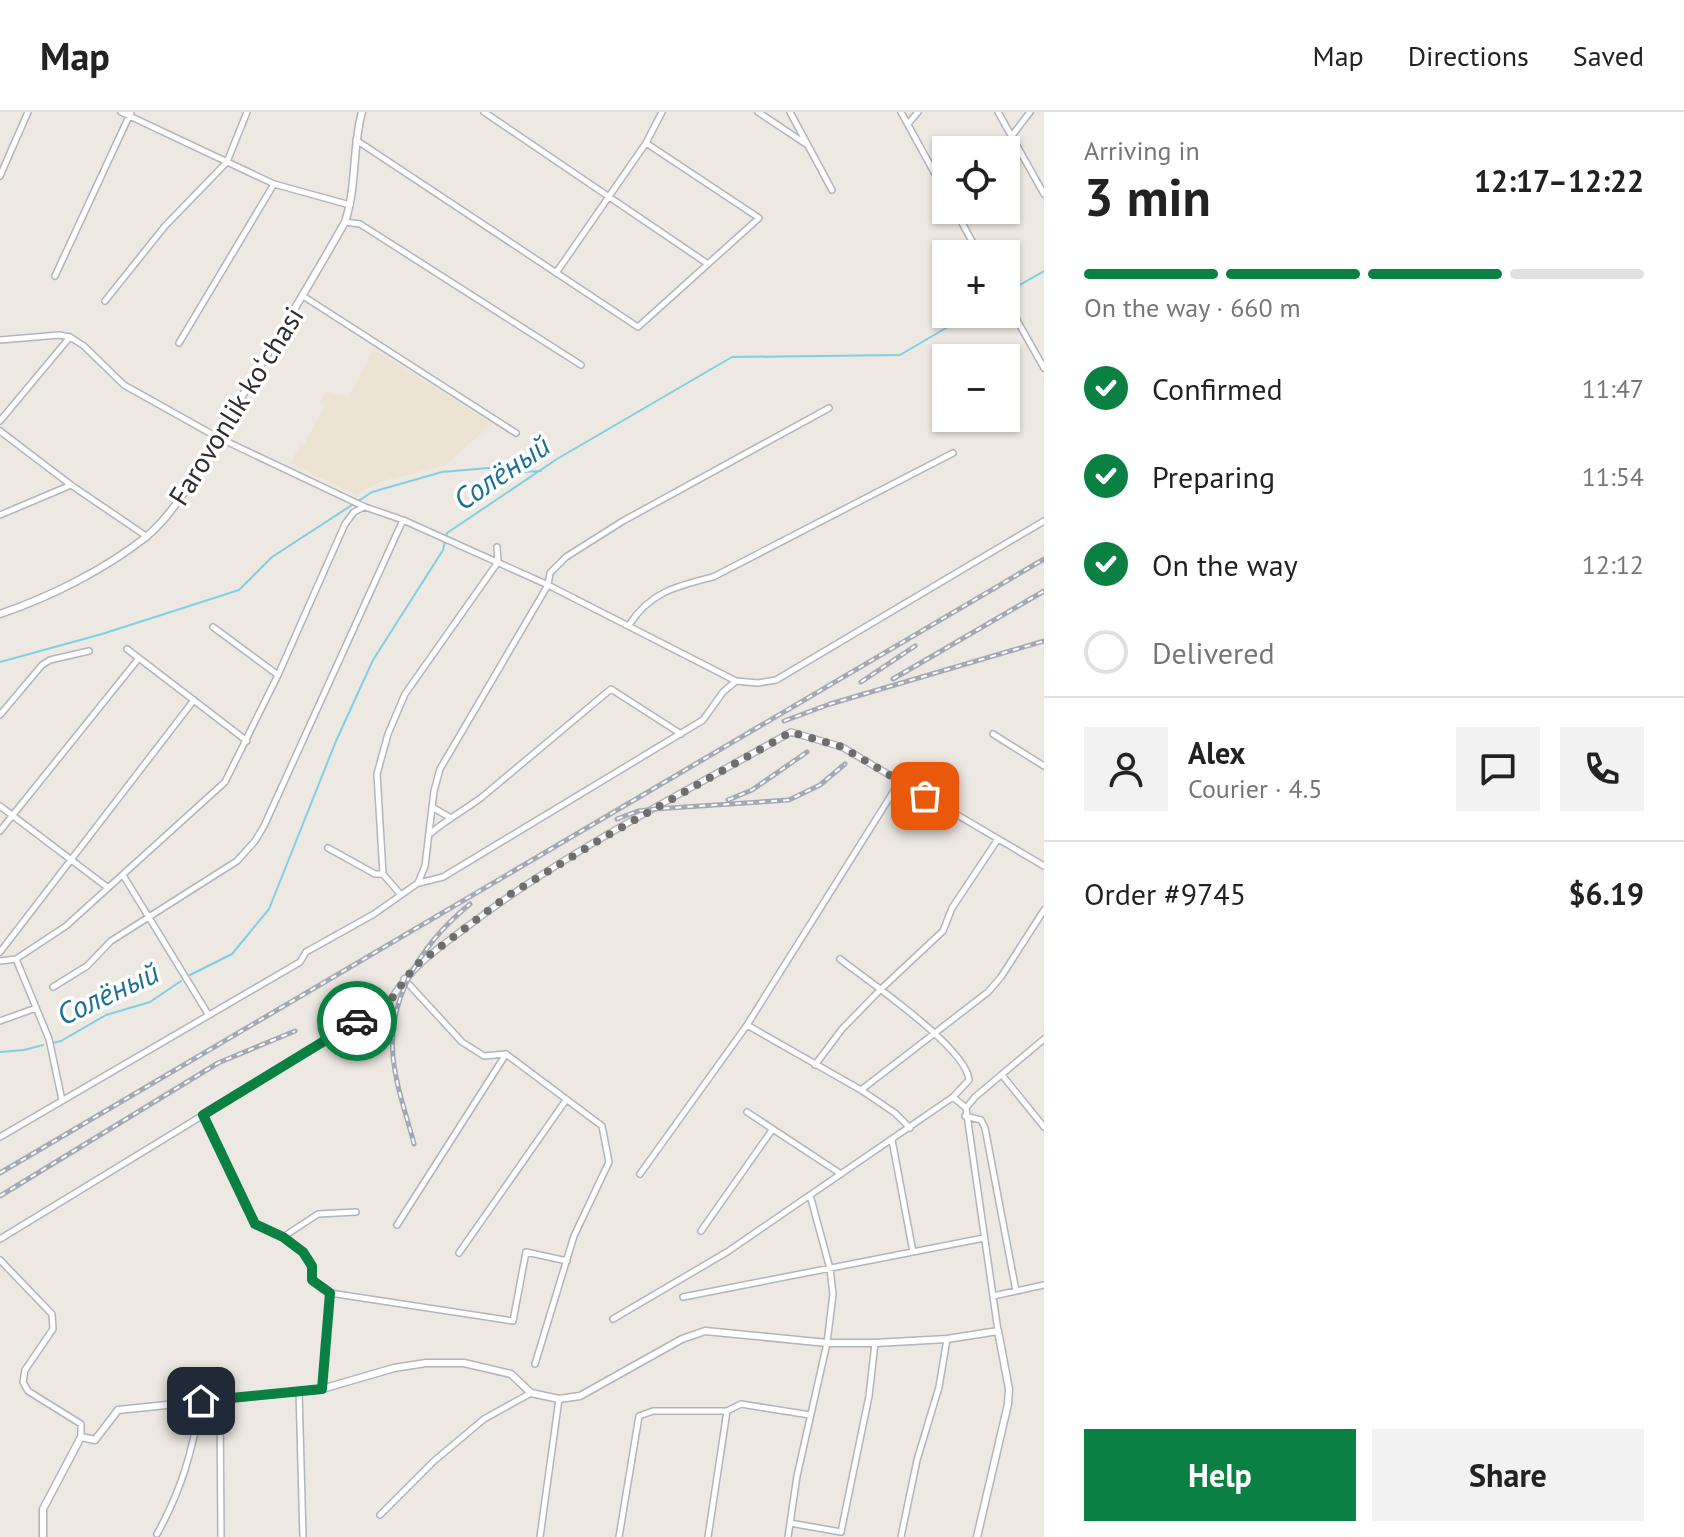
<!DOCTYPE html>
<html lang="en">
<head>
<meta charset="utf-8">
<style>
	:root { --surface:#fff; --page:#f2f2f2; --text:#222; --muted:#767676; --line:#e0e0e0; --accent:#0b8043 }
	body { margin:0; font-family:"PT Sans",sans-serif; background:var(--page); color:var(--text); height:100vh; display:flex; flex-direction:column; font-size:30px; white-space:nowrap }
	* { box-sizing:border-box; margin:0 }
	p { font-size:26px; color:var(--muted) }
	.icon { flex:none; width:44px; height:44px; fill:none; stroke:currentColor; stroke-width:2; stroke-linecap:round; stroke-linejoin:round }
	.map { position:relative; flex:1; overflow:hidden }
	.sheet { display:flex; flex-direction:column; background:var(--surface); width:640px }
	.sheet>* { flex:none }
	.tools { position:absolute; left:932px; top:24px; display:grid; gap:16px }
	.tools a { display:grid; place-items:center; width:88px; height:88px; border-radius:0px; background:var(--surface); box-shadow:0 2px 6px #0004; font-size:40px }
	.pin { position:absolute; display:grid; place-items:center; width:68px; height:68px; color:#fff; margin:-34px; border-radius:16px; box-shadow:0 4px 12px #0006 }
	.courier { position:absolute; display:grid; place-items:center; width:80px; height:80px; margin:-40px; border:6px solid #0b8043; border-radius:50%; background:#fff; color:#222; box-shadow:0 2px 10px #0007 }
	.overview em { font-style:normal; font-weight:700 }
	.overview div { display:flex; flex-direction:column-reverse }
	.overview { display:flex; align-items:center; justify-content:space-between; height:136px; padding:0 40px }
	h1 { font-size:52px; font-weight:700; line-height:60px }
	.bar { display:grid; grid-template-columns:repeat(4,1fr); gap:12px 8px; align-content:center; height:96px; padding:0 40px }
	.bar i { height:10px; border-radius:6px; background:var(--line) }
	.bar .on { background:var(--accent) }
	.bar p { grid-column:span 4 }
	.line { display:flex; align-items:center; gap:20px; padding:0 40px; border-top:2px solid var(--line) }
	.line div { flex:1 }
	.round { display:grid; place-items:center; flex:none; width:84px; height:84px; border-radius:0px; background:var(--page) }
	ol { padding:0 40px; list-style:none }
	li { display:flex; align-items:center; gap:24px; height:88px }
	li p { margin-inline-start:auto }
	li .icon { padding:8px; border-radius:50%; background:var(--accent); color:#fff; stroke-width:4 }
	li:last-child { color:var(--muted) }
	li i { width:44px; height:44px; border:4px solid var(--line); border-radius:50% }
	.cta { display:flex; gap:16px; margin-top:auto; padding:16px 40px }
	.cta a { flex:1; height:92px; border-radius:0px; background:var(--accent); color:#fff; font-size:32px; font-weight:700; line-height:92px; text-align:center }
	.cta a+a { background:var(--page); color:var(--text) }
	header { display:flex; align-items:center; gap:48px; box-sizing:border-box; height:112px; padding:0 40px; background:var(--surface); border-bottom:2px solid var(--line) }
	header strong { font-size:38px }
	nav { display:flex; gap:44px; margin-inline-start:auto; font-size:28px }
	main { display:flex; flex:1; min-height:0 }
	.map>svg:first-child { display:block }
</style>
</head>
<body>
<header>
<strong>Map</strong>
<nav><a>Map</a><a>Directions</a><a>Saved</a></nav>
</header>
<main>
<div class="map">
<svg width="1044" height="1425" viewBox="0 0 1044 1425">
	<rect width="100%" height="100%" fill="#ede8e2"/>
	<path fill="#ede3d3" d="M374,237L492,312L445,353L379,370L356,383L291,351L300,332L304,333L325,293L320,290L326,279L349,285Z"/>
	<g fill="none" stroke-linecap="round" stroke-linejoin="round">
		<path stroke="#7fcfe4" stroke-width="2" d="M1006,181L1044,159
			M0,550L102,522L239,478L272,445L372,380L442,360L500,355L521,360L541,359
			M190,863L232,842L269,797L336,629L373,548L443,438L447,421L557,347L732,245L900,243L970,202
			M53,931L61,929L106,903L150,890L181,869
			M0,940L24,938L43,933"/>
		<defs>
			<path id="minor" d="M121,0L274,72L350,93
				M484,0L708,152
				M758,0L806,32
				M790,0L832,78
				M901,0L946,82
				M998,0L1044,82
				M908,12L918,0
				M1011,25L1030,0
				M356,28L638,215L759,106L646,31
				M0,64L28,0
				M955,98L979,142
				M345,110L360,112L581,253
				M556,161L646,31L662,0
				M55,164L131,0
				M303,184L516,321
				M105,189L165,114L227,50L247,0
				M1014,203L1044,256
				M0,228L59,223L70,225L84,234L124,273L217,325L365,395L403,408L548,473L736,569L758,571L776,568L1044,409
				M179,231L274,72
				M0,309L70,225
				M0,319L71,373L146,424
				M0,403L71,373
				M629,513C650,480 677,474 713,465L953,341
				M213,515L278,563
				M127,537L247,629
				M0,603L42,553L50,548L89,539
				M993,622L1044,654
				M0,694L107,775
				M432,695L449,705
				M0,719L139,546
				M431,721C447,707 465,698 482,685L611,577L681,622
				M328,736L375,762H383
				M123,763L208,902
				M419,771L443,765L703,608L723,580L736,569
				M401,783L383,762L377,662L388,622L405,582L498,450L497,435
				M0,840L194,588
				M16,847L49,927L62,988
				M840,847C868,869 967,936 969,968L953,985
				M0,849L16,847L66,814L225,670L278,563L345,412L354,400L364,395
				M404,867L462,930L484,944L506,942L602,1014L609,1050L574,1124L535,1252
				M53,875L87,854L111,829L237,749L255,729L264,714L403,408
				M0,909L36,896
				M747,913L861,978L895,1001L910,1016
				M815,953L842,917L880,878L943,819L952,796L998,727
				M1002,963L1044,1015
				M861,978L988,880L1001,865L1044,798
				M747,1000L841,1062
				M203,1003L255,1112L283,1125L303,1140L312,1154V1168L330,1181L513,1209L526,1140L567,1149
				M965,1004L981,1008L985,1016L1016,1179
				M0,1025L300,850L306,840L374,802L418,771L425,754L434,679L440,657L548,473L550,461L566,445L623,409L829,296
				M892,1028L913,1140
				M640,1062L747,913L900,669
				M397,1113L506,942
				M701,1119L772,1018
				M283,1125L318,1102L356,1100
				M0,1127L390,889C412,853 435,839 468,814C568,738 682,682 791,620L842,635L1044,754
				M459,1141L566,988
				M0,1148L52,1202L53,1217L25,1258L23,1270L28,1279L81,1312V1325
				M993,1184L1044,1173
				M683,1185L984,1126
				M613,1207L727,1140L953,985L966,996
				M998,1219L966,996L975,985L1044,927
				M322,1277L330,1181
				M299,1279L303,1425
				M220,1287L221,1425
				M380,1403L434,1349L484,1307L531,1281
				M790,1411L841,1420L869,1284L875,1231
				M157,1422C182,1377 192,1340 201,1289
				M540,1425L559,1287
				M619,1425L639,1304L653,1299H727L741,1292L810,1303
				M708,1425L727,1299
				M788,1425L797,1364L827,1231L833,1182L830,1157L810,1083
				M901,1425L917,1348L939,1275L947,1227"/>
			<path id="tertiary" d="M0,502C50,485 104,458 146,425C177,399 196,360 217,326C260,254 304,183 345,110C357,74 352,36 362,0
				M43,1425V1397L81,1325L95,1328L118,1298L322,1277L394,1256L426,1251H464L511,1262L531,1281L559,1287L580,1284L682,1227L705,1219L827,1231H875L947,1227L998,1219L1009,1277L1008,1292L977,1425"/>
		</defs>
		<use href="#minor" stroke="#b2b4bc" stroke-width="8"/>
		<use href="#tertiary" stroke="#b2b4bc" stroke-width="9"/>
		<use href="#minor" stroke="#fff" stroke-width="5"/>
		<use href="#tertiary" stroke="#fff" stroke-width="6"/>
		<defs>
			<path id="rail" d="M893,567L1044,479
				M861,570L915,534
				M784,609L830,592L1044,529
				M728,688L752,678L807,640
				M617,707L638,699L655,697L789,688L820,673L845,652
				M414,1032C408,1008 399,984 395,959C382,892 420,833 470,792
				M0,1061L1044,447
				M0,1084L218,951L295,919"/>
		</defs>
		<use href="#rail" stroke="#a4a8b5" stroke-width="5"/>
		<use href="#rail" stroke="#fff" stroke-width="2" stroke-dasharray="6" stroke-linecap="butt"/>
	</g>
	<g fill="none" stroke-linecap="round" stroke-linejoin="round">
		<path stroke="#706e6c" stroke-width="8" stroke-dasharray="0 14.4" d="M357,909L390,889L415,854L509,783L608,723L791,620L842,635L925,684"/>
		<path stroke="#0b8043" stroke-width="10" d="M201,1289L322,1277L330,1181L312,1168V1154L303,1140L283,1125L255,1112L203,1003L357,909"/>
	</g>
	<g text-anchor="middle" stroke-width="7" stroke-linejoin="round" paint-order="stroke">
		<g font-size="28" fill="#2d2d2d" stroke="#fff">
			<text transform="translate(236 294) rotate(-58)" y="10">Farovonlik koʻchasi</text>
		</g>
		<g font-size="30" font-style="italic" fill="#1b7194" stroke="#fff">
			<text transform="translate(502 361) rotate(-34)" y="10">Солёный</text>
			<text transform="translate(108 882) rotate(-25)" y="10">Солёный</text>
		</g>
	</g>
</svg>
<div class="tools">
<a><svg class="icon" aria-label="locate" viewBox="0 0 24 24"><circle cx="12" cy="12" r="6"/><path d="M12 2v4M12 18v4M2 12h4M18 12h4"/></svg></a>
<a>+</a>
<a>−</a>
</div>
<div class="pin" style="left:925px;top:684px;background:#ea580c"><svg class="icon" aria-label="bag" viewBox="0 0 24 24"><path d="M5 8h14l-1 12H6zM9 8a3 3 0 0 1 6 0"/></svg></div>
<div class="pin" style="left:201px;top:1289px;background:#1f2937"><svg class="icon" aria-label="home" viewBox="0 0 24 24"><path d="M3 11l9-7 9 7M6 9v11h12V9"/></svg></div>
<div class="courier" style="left:357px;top:909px"><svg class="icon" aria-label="car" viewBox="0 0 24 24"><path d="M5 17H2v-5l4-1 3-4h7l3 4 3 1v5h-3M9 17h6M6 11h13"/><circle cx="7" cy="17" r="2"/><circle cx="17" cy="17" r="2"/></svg></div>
</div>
<section class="sheet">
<div class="overview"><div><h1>3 min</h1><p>Arriving in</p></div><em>12:17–12:22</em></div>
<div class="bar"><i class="on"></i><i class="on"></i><i class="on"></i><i></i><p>On the way · 660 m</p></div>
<ol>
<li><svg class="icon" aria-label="check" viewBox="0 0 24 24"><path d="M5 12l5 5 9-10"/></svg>Confirmed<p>11:47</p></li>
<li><svg class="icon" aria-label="check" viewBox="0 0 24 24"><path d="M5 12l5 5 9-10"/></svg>Preparing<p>11:54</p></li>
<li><svg class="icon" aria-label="check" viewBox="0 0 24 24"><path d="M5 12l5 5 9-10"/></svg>On the way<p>12:12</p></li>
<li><i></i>Delivered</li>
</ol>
<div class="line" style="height:144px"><a class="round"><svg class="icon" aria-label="person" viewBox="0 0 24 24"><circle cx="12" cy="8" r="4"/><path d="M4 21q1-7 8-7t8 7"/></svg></a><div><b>Alex</b><p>Courier · 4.5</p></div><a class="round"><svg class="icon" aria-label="chat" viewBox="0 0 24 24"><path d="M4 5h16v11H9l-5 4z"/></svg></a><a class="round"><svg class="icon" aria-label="phone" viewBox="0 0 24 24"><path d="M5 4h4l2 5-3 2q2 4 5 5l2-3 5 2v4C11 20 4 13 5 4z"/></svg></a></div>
<div class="line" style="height:104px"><div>Order #9745</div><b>$6.19</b></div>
<div class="cta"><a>Help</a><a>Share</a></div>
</section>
</main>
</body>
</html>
